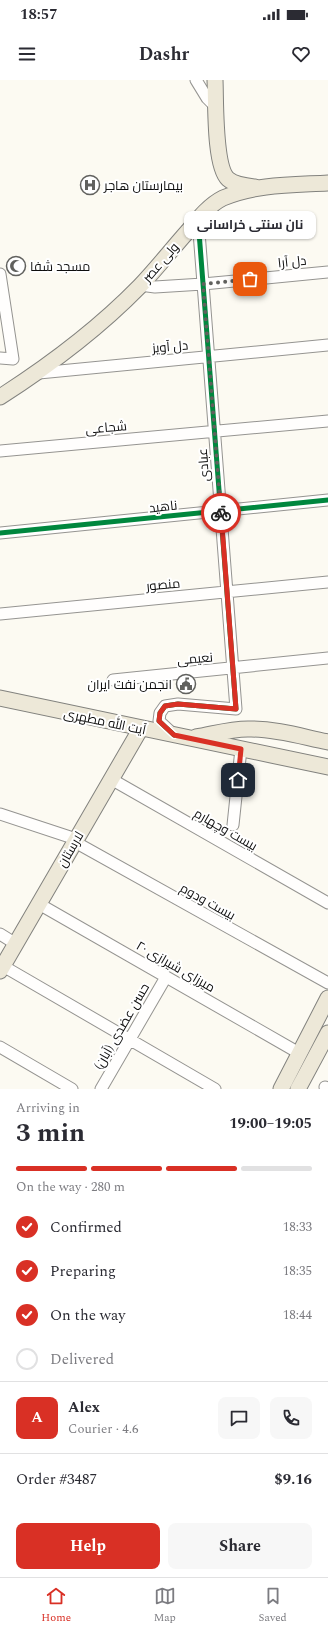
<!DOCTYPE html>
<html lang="en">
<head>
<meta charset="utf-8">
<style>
	:root { --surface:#fff; --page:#f7f7f7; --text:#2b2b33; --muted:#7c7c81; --line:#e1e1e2; --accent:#d93025 }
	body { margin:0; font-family:Spectral,Cairo,serif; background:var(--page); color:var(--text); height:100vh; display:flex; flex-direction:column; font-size:15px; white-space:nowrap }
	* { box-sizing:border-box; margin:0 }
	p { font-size:13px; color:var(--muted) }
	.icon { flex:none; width:22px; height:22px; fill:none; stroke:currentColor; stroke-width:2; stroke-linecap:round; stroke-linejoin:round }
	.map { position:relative; height:1009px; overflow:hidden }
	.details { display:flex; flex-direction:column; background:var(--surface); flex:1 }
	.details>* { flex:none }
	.pin { position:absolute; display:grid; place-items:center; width:34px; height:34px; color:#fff; margin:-17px; border-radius:8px; box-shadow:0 2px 6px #0006 }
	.courier { position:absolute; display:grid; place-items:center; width:40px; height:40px; margin:-20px; border:3px solid #d93025; border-radius:50%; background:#fff; color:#222; box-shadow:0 1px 5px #0007 }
	.bubble { position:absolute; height:28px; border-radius:8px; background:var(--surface); box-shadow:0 1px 3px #0004; font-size:13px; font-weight:700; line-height:28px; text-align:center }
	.overview em { font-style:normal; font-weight:700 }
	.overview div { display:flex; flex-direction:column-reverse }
	.overview { display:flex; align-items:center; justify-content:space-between; height:68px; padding:0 16px }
	h1 { font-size:26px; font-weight:700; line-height:30px }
	.bar { display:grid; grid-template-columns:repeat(4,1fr); gap:6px 4px; align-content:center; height:48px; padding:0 16px }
	.bar i { height:5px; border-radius:3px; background:var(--line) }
	.bar .current { background:var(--accent) }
	.bar p { grid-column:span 4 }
	.line { display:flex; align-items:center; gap:10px; padding:0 16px; border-top:1px solid var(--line) }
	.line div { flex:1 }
	.round { display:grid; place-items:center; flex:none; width:42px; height:42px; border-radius:8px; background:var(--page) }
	ol { padding:0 16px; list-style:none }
	li { display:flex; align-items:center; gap:12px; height:44px }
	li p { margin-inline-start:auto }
	li .icon { padding:4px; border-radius:50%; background:var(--accent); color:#fff; stroke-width:4 }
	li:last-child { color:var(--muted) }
	li i { width:22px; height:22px; border:2px solid var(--line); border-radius:50% }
	.button { display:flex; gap:8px; margin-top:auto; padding:8px 16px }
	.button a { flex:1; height:46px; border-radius:8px; background:var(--accent); color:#fff; font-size:16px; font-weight:700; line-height:46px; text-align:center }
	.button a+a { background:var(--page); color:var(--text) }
	.status { display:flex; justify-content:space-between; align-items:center; height:28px; padding:0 20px; background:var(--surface); direction:ltr }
	.status svg { height:11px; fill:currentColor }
	header { display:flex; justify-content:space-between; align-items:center; height:52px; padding:0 16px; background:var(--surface); font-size:18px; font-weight:700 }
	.menu { display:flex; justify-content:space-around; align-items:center; height:56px; border-top:1px solid var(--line); background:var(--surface); font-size:11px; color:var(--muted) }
	.menu a { display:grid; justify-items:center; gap:2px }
	.menu .current { color:var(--accent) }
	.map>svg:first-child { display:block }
</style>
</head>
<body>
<div class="status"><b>18:57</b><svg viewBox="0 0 49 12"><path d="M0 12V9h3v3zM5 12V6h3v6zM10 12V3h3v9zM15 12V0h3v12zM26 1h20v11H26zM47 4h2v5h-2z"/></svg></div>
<header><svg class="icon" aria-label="menu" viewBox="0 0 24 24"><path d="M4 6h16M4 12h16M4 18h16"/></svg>Dashr<svg class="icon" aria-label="heart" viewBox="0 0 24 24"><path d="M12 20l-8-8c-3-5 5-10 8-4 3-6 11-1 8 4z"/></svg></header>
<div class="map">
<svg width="328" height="1009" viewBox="0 0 328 1009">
	<rect width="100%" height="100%" fill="#fcfaf2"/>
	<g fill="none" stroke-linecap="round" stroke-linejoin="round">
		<defs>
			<path id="minor" d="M196,0L207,18L217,28
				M0,194L13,279L0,278
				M140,205L155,207L203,204L328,192
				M39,293L328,265
				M0,371L328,341
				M0,453L328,420
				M0,534L328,502
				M113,600L328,578
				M173,654L159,641L160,633L165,626L178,624L236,629L198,139
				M111,699L328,823
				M0,734L76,759
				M233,745L241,669
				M75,762L328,903
				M39,824L299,973
				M0,854L16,864
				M3,886L215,1009
				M0,967L72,1009
				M325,1007L328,1008
				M101,1009L166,897"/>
			<path id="major" d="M215,0C216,21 214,86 228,99C235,105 246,106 255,107
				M0,317C50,285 98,249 140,206C157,188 172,169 188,151C198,139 209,125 223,118C256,104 293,105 328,103
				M0,618L328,687
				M196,657C214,654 233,648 251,649C277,649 303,657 328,662
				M0,891L141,648
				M281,1009L328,918
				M298,1009L328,953"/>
		</defs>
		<use href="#minor" stroke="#959491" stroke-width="13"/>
		<use href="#major" stroke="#82827e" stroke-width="17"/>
		<use href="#minor" stroke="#fffefd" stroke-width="11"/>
		<use href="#major" stroke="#ede8d8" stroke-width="15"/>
		<defs>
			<path id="cycleway" d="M0,453L328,420
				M174,655L159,641L160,633L165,626L178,624L236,629L198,139"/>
		</defs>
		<use href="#cycleway" stroke="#fff" stroke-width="8"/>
		<use href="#cycleway" stroke="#00873e" stroke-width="5"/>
	</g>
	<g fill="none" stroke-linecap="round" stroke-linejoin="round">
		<path stroke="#61615e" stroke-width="4" stroke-dasharray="0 7.2" d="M221,433L203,204L250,199"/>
		<path stroke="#d93025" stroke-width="5" d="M221,433L236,629L178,624L165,626L160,633L159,641L174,655L241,669L238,700"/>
	</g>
	<defs>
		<symbol id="hospital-ring" viewBox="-11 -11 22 22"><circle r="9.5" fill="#fff" stroke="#61615e" stroke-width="1.5"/><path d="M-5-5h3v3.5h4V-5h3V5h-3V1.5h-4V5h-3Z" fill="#61615e"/></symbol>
		<symbol id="mosque-ring" viewBox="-11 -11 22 22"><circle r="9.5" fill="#fff" stroke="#61615e" stroke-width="1.5"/><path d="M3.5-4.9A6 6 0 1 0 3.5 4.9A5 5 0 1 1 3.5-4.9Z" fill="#61615e"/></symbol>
		<symbol id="civic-ring" viewBox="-11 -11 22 22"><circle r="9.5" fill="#fff" stroke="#61615e" stroke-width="1.5"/><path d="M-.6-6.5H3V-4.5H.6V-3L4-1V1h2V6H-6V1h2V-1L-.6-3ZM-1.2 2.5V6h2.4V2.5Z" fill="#61615e"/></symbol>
	</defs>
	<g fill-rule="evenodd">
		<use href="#hospital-ring" x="79" y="94" width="22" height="22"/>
		<use href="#mosque-ring" x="5" y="175" width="22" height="22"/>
		<use href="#civic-ring" x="175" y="593" width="22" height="22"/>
	</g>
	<g text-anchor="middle" stroke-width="4" stroke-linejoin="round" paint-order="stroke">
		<g font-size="13" fill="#0e0e0e" stroke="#fff" text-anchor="start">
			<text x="104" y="110">بیمارستان هاجر</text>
			<text x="30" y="191">مسجد شفا</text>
			<text x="172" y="609" text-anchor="end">انجمن نفت ایران</text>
		</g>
		<g font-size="13" fill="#0e0e0e" stroke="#fff">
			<text transform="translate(292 181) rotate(-6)" y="5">دل آرا</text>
			<text transform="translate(160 182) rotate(-49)" y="5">ولی عصر</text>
			<text transform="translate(170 266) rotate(-5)" y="5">دل آویز</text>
			<text transform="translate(106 347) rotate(-5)" y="5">شجاعی</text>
			<text transform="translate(203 385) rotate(-94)" y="5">عبادی</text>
			<text transform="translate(163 426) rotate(-6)" y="5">ناهید</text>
			<text transform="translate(163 504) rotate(-5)" y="5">منصور</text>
			<text transform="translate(195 578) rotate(-5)" y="5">نعیمی</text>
			<text transform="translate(105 641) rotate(12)" y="5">آیت الله مطهری</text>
			<text transform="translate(226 749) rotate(30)" y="5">بیست وچهارم</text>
			<text transform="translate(70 769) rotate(-60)" y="5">لارستان</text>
			<text transform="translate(208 821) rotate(29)" y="5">بیست ودوم</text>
			<text transform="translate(176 886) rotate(30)" y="5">میرزای شیرازی ۲۰</text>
			<text transform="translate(121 946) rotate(-60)" y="5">حسن عضدی (آبان)</text>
		</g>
	</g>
</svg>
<div class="pin" style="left:250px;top:199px;background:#ea580c"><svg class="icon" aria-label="bag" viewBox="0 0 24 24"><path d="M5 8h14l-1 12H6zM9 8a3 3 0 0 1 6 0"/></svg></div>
<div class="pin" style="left:238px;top:700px;background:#1f2937"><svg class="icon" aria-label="home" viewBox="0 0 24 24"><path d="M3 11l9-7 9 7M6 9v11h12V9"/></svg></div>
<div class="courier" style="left:221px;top:433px"><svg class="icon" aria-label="bike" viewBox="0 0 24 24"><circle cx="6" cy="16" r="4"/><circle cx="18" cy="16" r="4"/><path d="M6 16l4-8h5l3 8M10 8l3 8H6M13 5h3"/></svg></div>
<div class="bubble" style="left:184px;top:131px;width:132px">نان سنتی خراسانی</div>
</div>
<section class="details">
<div class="overview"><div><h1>3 min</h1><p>Arriving in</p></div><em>19:00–19:05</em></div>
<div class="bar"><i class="current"></i><i class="current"></i><i class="current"></i><i></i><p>On the way · 280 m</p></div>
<ol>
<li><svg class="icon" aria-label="check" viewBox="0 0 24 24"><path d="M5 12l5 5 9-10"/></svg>Confirmed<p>18:33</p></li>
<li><svg class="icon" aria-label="check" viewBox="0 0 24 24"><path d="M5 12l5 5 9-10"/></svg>Preparing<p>18:35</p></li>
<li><svg class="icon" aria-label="check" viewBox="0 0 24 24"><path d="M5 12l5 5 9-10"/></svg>On the way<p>18:44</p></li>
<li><i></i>Delivered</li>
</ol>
<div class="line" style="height:72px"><b class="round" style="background:var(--accent);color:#fff">A</b><div><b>Alex</b><p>Courier · 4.6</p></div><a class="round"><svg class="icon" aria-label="chat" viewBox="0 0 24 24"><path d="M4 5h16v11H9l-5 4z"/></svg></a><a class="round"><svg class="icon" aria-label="phone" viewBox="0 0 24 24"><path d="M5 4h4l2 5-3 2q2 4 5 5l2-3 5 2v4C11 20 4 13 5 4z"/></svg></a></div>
<div class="line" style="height:52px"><div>Order #3487</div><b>$9.16</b></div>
<div class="button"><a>Help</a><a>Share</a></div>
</section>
<nav class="menu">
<a class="current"><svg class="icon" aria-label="home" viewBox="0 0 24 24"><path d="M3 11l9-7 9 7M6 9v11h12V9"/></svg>Home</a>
<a><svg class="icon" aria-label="map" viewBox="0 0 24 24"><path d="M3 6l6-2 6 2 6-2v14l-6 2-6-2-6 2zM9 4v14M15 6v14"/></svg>Map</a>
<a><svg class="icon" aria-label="saved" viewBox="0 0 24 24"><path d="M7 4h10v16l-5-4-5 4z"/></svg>Saved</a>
</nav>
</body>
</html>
